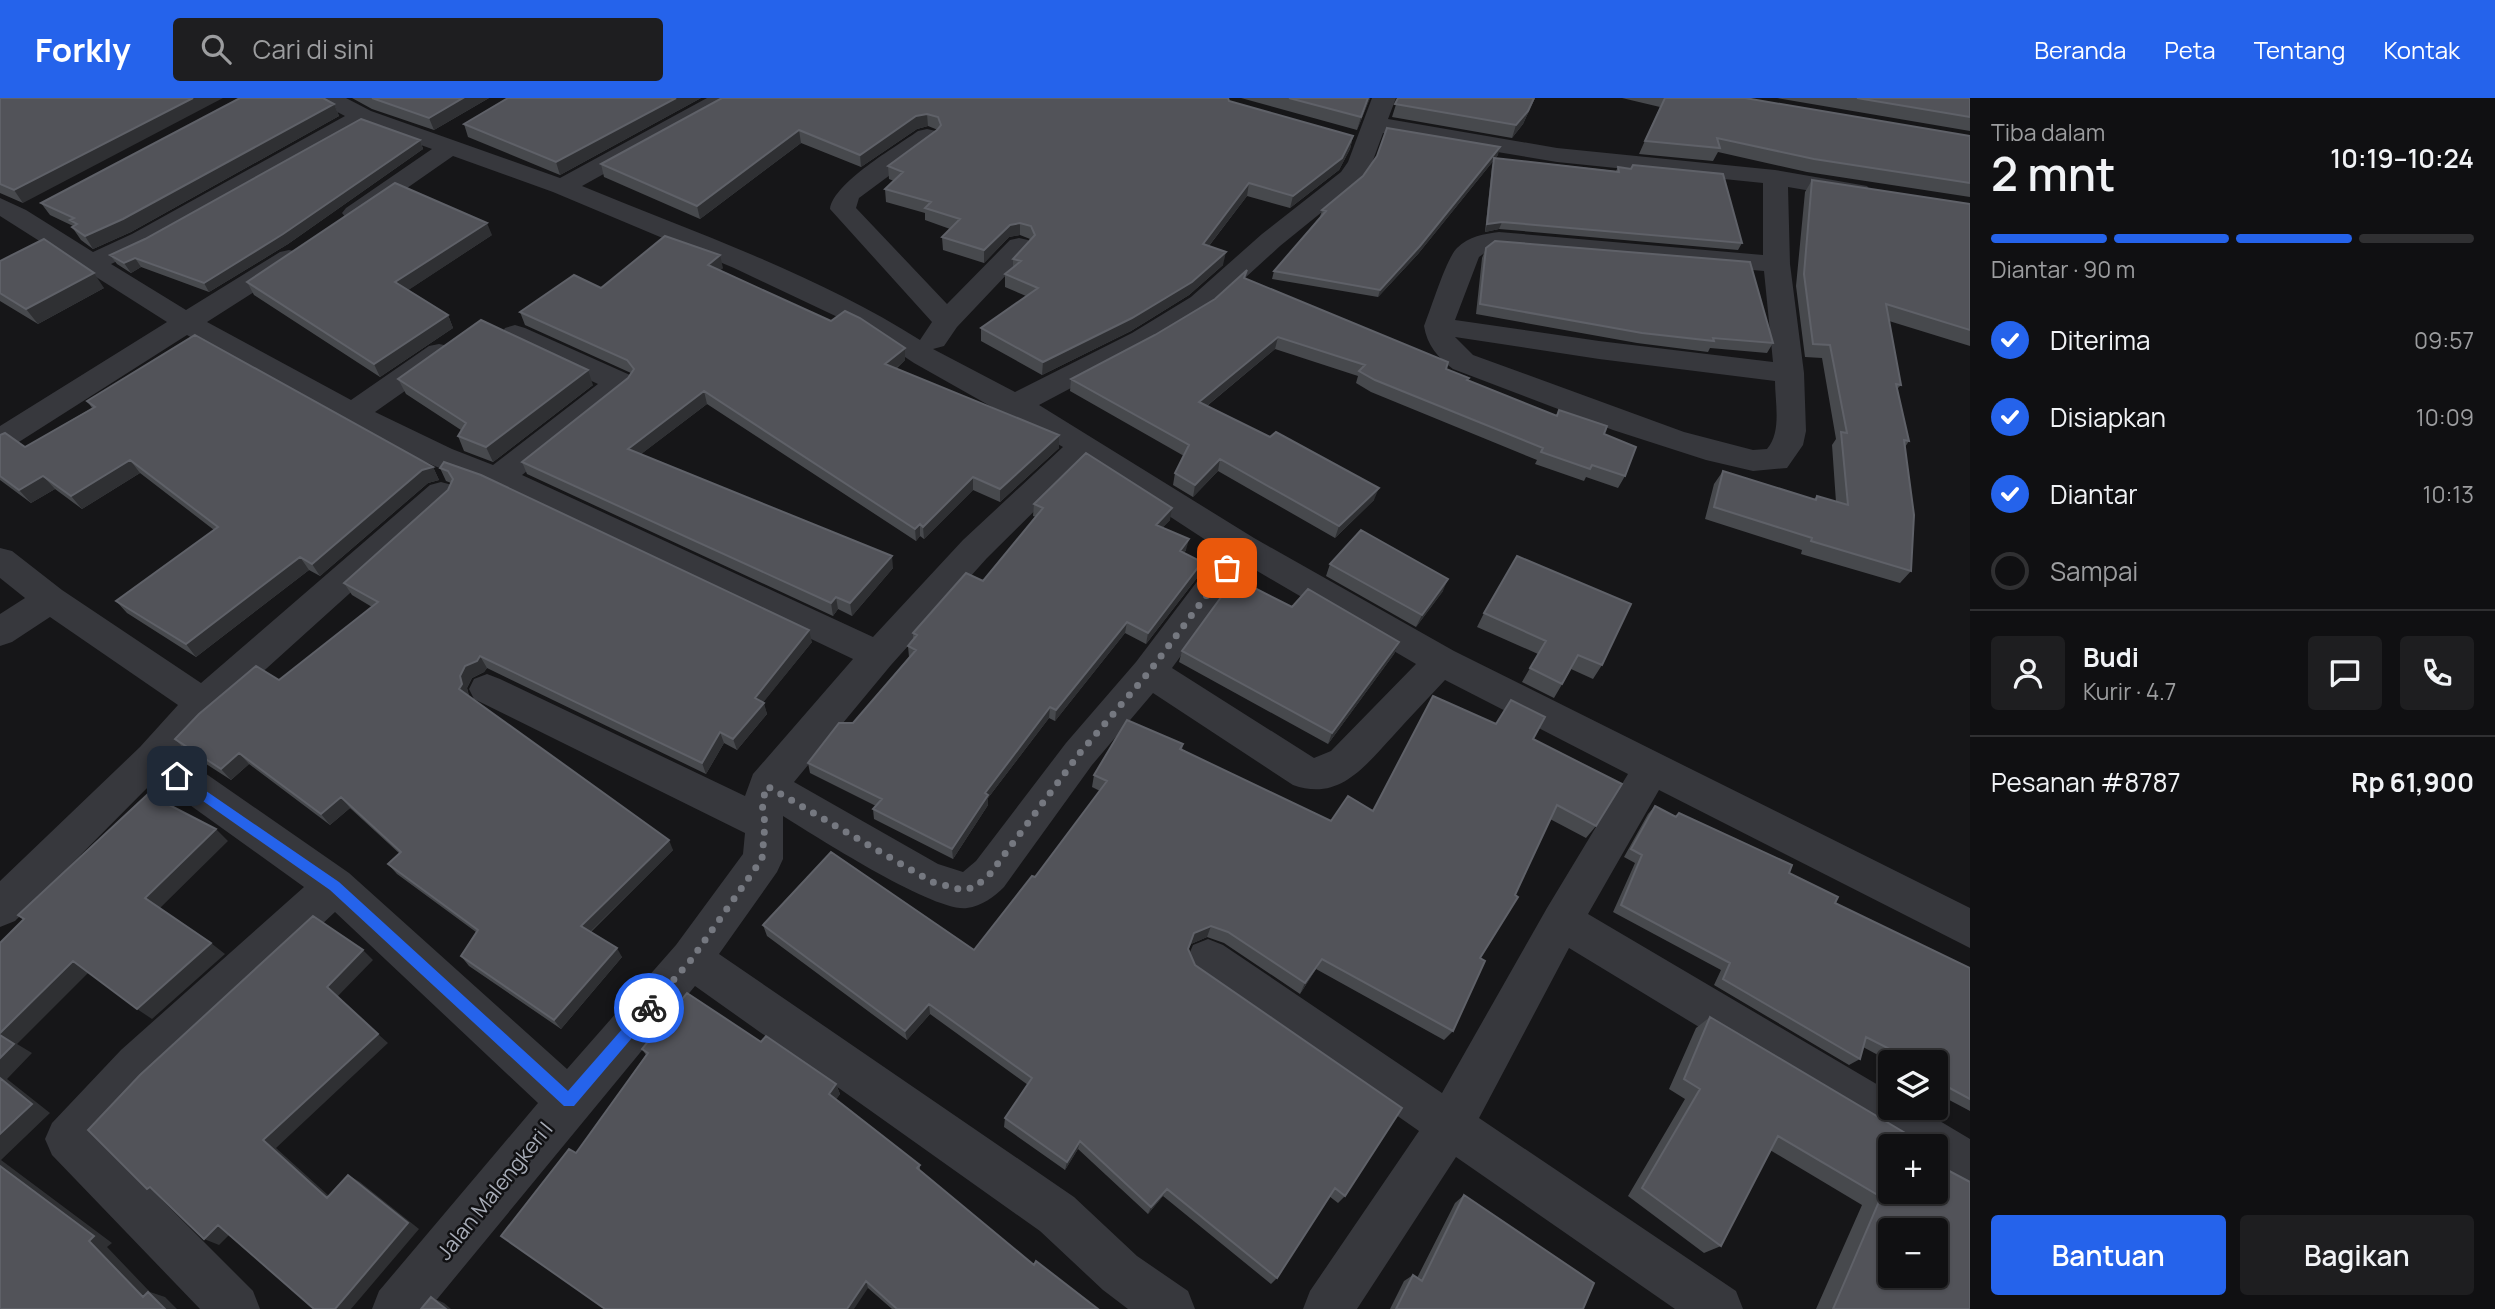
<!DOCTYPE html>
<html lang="id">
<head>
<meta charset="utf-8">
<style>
	:root { --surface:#101012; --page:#1e1e20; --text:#f1f3f6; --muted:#9c9d9f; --line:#303032; --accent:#2563eb }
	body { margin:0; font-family:Manrope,sans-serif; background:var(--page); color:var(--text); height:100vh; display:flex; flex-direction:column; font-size:26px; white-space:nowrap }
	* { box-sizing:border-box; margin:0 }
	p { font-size:23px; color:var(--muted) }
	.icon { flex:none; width:38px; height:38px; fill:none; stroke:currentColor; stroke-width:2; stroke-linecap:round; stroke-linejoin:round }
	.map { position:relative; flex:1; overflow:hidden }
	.side { display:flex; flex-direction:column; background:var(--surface); width:525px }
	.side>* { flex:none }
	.tools { position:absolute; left:1878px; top:952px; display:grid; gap:14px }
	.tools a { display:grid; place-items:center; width:70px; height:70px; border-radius:7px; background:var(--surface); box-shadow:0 2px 5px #0004,0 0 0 2px var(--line); font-size:35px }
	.pin { position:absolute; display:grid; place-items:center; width:60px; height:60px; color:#fff; margin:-30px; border-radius:14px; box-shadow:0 4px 10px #0006 }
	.courier { position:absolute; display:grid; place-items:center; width:70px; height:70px; margin:-35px; border:5px solid #2563eb; border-radius:50%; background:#fff; color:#222; box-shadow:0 2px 9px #0007 }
	.overview em { font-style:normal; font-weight:600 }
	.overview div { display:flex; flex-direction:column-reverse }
	.overview { display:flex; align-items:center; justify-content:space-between; height:119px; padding:0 21px }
	h1 { font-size:46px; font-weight:600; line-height:52px }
	.bar { display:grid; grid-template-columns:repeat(4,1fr); gap:10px 7px; align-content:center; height:84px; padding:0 21px }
	.bar i { height:9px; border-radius:5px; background:var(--line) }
	.bar .active { background:var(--accent) }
	.bar p { grid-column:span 4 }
	.line { display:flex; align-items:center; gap:18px; padding:0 21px; border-top:2px solid var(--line) }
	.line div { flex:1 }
	.round { display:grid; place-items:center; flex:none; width:74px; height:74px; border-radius:7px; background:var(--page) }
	ol { padding:0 21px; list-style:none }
	li { display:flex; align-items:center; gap:21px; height:77px }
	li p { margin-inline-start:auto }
	li .icon { padding:7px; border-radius:50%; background:var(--accent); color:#fff; stroke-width:4 }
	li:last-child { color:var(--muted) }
	li i { width:38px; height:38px; border:4px solid var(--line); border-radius:50% }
	.button { display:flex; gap:14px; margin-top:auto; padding:14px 21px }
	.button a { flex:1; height:80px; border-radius:7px; background:var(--accent); color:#fff; font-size:28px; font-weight:600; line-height:80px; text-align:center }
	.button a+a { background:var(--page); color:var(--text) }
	header { display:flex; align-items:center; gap:42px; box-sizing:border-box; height:98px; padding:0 35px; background:var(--accent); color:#fff }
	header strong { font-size:33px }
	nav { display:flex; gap:38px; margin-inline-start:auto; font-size:24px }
	.search { width:490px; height:63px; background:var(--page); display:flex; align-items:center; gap:18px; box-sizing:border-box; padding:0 24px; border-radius:7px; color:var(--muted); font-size:26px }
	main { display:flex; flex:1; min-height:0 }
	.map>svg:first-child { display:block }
</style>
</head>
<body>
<header>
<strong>Forkly</strong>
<div class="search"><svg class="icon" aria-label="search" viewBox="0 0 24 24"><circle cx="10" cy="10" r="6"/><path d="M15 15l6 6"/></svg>Cari di sini</div>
<nav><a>Beranda</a><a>Peta</a><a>Tentang</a><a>Kontak</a></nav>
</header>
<main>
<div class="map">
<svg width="1970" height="1211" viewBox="0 0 1970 1211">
	<rect width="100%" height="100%" fill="#161618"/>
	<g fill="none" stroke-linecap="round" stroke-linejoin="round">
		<path fill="#37383d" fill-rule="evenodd" d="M316,0H346L371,13L560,80L707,0H736L732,5L582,88C696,135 816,176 920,242L932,224L830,111C834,84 896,49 918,33L927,31L936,33L939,38L936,43L859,100L856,110L947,206L1010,142L1019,140L1028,142L1032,148L1028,154L957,229L944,248L933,251L1015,294L1132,235L1191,199L1262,136L1341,74L1348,64L1372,0H1396L1388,21L1557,50L1775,72L1867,88L1871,93L1867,98L1858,101L1788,89L1790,166L1804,275L1806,333L1803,347L1787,370L1753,373L1706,362L1613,332L1453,271C1438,260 1427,247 1424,228C1431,211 1446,161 1457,150C1469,138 1484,136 1499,134L1763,157V85L1557,64L1383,35L1372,65L1359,84L1280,148L1211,211L1152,247L1039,307L1254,440L1454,553L1970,810V850L1659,692L1588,816L1890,994V1010H1918L1970,1041V1091L1936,1073V1048H1895L1569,850L1479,1020L1736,1193L1743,1211H1675L1456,1059L1357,1211H1303L1310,1193L1419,1033L1193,875L1187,861L1193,847L1208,841L1223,847L1442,995L1547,810L1628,676L1445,582C1428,600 1410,619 1393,638C1365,668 1339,704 1293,687L1153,595L1092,667L1004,789C994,799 982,808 967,810C935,815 815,738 783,718V761L777,774L719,856L1074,1099L1137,1158L1188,1193L1195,1211H1128L1103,1192L1040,1133L695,888L429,1211H372L379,1193L538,1005L335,814L153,984L100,1040L253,1193L260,1211H200L52,1057L45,1041L52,1025L121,952L304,789L155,682L15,823L0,829V783L140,649L178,607L50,519L12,544L0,548V516L25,500L0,480V450L12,453L62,492L201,585L430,387L441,384L452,387L457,395L452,403L216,616L179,657L349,775L567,971L676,847L743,756L745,735L474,601L469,591L474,581L487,576L500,581L745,698L753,676L853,561L488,387C450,377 415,359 380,342C314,309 250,274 187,237L11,349L0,352V328L167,224L0,118V100L26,112L93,154L132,136L345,18L320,5ZM365,27L432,51L346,110L342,115L346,120L355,123L364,120L453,58L553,94L734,170L863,231L914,265L1063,349L963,442L873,539L522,377L630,291L635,284L630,277L525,230L515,227L505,230L501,236L505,242L598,286L493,367L452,351L375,314L449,262L453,255L449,248L439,246L429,248L351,302L207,224L298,166L302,160L298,154L289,152L280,154L186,212L111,166L150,148ZM1499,150L1764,173L1773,264L1599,243L1455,222L1479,159L1490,151ZM1455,239L1599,261L1775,283C1775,304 1782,334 1767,351L1753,352L1684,334L1473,257ZM1085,363L1221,452L1136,564L1066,645L976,763L963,774L938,766L794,684L891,567L987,460ZM1247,467L1416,566L1331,653L1314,660L1172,570Z"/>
	</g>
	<path fill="#47494d" d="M0,0L23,105L0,95Z
		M352,0H489L434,32L372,11Z
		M701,0L560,77L468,39L464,26Z
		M722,0H1229H1228L1229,3L1353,38L1350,51L1339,72L1290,110L1247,98L1209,148L1223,167L1189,197L1131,233L1042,277L981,243V230L1026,198L1005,189V176L1013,170V161L1030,141L1020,137L1009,139L984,165L943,152L942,139L950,131L925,122V115L886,104L885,91L894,83L889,81L888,68L938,32L928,28L917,31L861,69L801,45L700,121L604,79L601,66Z
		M1241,0H1370L1357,32Z
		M1398,0H1535L1523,26L1512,40L1392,19Z
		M1622,0H1745L1970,38V99L1807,74L1718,54L1713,63L1639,56L1660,9Z
		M1777,0H1970V33Z
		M334,6L339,18L131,134L93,151L81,142L72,129L73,128L50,117L41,105Z
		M420,42L423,51L288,146L209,194L141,169L131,175L117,166L110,157Z
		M1498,57L1495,60L1616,73L1618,69L1742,145L1738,152L1499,131L1485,134L1492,68L1494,62L1418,156L1378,199L1272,181L1274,173L1320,119L1322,112L1363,78Z
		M1812,82L1970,106V248L1889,223L1901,287L1897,291L1909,343L1905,349L1911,473L1900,485L1801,456L1802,452L1705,421L1714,386L1723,373L1814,401L1817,398L1836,404L1832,347L1836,341L1822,260L1805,259L1796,188L1805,94Z
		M492,137L408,192L448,217L453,230L380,279L254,197L247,184Z
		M1486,150L1773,245L1767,255L1710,250L1708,254L1637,245L1476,216L1482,160Z
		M0,163L104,190L38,226L0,203Z
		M723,170L720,172L831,223L905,250V262L896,271L1059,337V350L1000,404L973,392L924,441L920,438L916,443L707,306L641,356L893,470L852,518L838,511L833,518L527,376L522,364L628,280L631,275L525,227L520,214L601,190Z
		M1245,180L1446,271L1468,283L1604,336L1625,378L1618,390L1586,379L1584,383L1535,366L1537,362L1371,294L1356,285L1358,278L1275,251L1207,308L1374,402L1335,440L1218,373L1193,399L1173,387L1175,375L1184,358L1070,293L1071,281L1155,237L1215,201Z
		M398,281L593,287L493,364L464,353L458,338L461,332L406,296Z
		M87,303L433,369L439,382L428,385L320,478L309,472L196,559L127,515L116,503L214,432L140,375L82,411L55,391L31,405L0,382V337L25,349L92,310Z
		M444,364L812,544L763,604L767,616L737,652L724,645L706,676L487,570L484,574L472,580L467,590L469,598L673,752L591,834L622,859L561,931L469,868L461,858L476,834L397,776L388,766L400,756L350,710L330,727L249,666L231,682L186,653L175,641L279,582L372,509L352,497L344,485L448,392L451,385L446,383L440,370Z
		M1034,406L1170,422L1162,430L1186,452L1184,455L1200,476L1146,546L1125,535L1055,623L1049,620L988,700V707L953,761L874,721L873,711L876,708L810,675L808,665L853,625L909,559L908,548L913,541V535L983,483L1036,419L1033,418Z
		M1330,466L1443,493L1416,529L1326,478Z
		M1292,509L1399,544L1394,556L1328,646L1179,564L1182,553Z
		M1484,515L1602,567L1593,581L1571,571L1554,600L1522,584L1538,556L1477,529Z
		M1496,626L1533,641L1596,728L1586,740L1550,721L1480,860L1453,933L1444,942L1316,871L1300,896L1224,845L1207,839L1191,846L1188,852L1195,867L1345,1098L1338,1105L1329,1098L1277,1180L1271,1186L1163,1098L1148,1116L1078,1051L1065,1072L1004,1029L1005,1020L1028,987L930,916L907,942L767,838L763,827L974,852L1035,779L1100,693L1092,689L1094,677L1183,646L1182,652L1331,723L1373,713Z
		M1655,708L1675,718L1679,715L1789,775L1835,805L1970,870V1013L1936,995V964H1891L1863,949L1860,961L1849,967L1714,887L1721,872L1613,814L1635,765L1624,759L1648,716Z
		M1710,919L1927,1048L1970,1211H1816L1862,1107L1770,1052L1721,1148L1704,1155L1628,1098L1685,1001L1669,991L1696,930Z
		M761,944L836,986L840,996L836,1001L920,1067V1072L1034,1167L1098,1211H892L868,1190L576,1055L646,957L642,951Z
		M1464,1097L1583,1211H1390L1404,1183L1413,1177L1417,1180L1455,1105Z"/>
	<path fill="#2f3033" d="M193,0H223L23,105L14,92Z
		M463,0H489L434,32L429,20Z
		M676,0H701L560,77L556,64Z
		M1368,0H1370L1357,32L1361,19Z
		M1534,0H1535L1523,26L1512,40L1516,27Z
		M334,6L339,18L131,134L93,151L85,138Z
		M927,16L928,28L917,31L861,69L860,57L916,18Z
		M799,32L801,45L700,121L697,108Z
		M1353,38L1350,51L1339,72L1290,110L1293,98Z
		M420,42L423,51L288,146L209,194L204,185Z
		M1500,49L1498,57L1418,156L1378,199L1380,192Z
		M1249,85L1247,98L1201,158L1203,146Z
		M1502,124L1499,131L1485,134L1487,126Z
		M487,125L492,137L401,197L395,184Z
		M1020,125V137L1009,139L984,165V152L1010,127Z
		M1226,154L1223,167L1189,197L1131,233L1042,277L1043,264Z
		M720,157L723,170L711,180L708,167Z
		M135,160L141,169L131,175L124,165Z
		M94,175L104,190L38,226L26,211Z
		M448,217L453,230L380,279L374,266Z
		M1278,239L1275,251L1197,316L1199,304Z
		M905,250V262L886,279L885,266Z
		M588,272L593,287L493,364L486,349Z
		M704,293L707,306L632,363L628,351Z
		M1059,337V350L1000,404V391Z
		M1220,361L1218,373L1193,399L1195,387Z
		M130,362L140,375L82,411L71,398Z
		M433,369L439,382L428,385L320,478L312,466L422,372Z
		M43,378L55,391L31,405L19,392Z
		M973,379V392L924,441L923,429Z
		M1379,390L1374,402L1335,440L1339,428Z
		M1172,410L1170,422L1154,438L1156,427Z
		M920,426V438L916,443L915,431Z
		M1189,441L1186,452L1177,464L1180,453Z
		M892,458L893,470L852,518L850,505Z
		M300,459L309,472L196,559L186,546Z
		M1202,464L1200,476L1146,546L1148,535Z
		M1448,481L1443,493L1416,529L1422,517Z
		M836,499L838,511L833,518L831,505Z
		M1127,524L1125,535L1055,623L1056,612Z
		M809,532L812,544L758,611L755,600Z
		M1399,544L1394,556L1328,646L1332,635Z
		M480,558L487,570L484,574L472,580L467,590L469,598L466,603L459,591L460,578L465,568Z
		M764,605L767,616L737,652L733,641Z
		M1050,609L1049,620L988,700V707L953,761L952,751L985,695Z
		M720,634L724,645L706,676L702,665Z
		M239,655L249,666L231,682L221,671Z
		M341,699L350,710L330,727L321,716Z
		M216,731L228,743L159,811L145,800Z
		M669,742L673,752L587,837L581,828Z
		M1211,828L1207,839L1191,846L1194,835Z
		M211,845L225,856L152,921L137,911Z
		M617,850L622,859L561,931L554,922Z
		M363,852L373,862L337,899L388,945L276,1050L339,1107L327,1100L263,1042L327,889Z
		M1322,861L1316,871L1300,896L1305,885Z
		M73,863L89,874L17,946L32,955L7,981L50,1015L1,1062L112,1145L107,1149L150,1194L165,1199L177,1211H165L143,1199L89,1143L0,1068V935Z
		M929,906L930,916L907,942L905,933Z
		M836,986L840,996L833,1006L829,996Z
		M1080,1043L1078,1051L1065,1072L1067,1064Z
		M348,1077L360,1084L419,1131L351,1211H335Z
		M1167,1091L1163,1098L1148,1116L1151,1109Z
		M218,1127L232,1134L219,1147L204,1141Z
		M866,1183L868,1190L854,1211H847Z
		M431,1199L444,1205L451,1211H446Z"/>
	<path fill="#525359" stroke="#5f6168" stroke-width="2" fill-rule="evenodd" d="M0,0H193L14,92L0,86Z
		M240,0H323L334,6L123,121L85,138L72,129L77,126L70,122L74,120L41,105Z
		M372,0H463L429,20Z
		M508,0H676L556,64L464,26Z
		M722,0H1228L1229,3L1353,38L1342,60L1293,98L1249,85L1203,146L1226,154L1192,184L1132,220L1043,264L981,230L1038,190L1005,176L1021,163L1013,161L1035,137L1031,128L1020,125L1010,127L984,152L942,139L960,121L925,110L931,104L885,91L903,74L888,68L937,32L941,27L938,19L927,16L916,18L860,57L799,32L697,108L601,66Z
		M1289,0H1368L1361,19Z
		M1398,0H1534L1528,13L1516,27L1395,6Z
		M1665,0H1745L1970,38V85L1814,61L1717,40L1720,50L1645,43Z
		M1857,0H1970V19Z
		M361,21L420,42L283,136L204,185L135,160L124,165L110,157L145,141Z
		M1387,30L1500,49L1420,148L1380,192L1274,173L1326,113L1322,112L1363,78L1377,58Z
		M1494,60L1619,74L1618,69L1631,71L1633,67L1723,76L1742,145L1502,124L1487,126Z
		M1812,82L1970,106V232L1886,206L1901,287L1896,286L1909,343L1904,342L1914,417L1911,473L1811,443L1812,440L1714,409L1723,373L1816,402L1817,398L1848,407L1841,334L1847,335L1830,247L1813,246L1804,176Z
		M395,85L487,125L395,184L448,217L374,266L247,184Z
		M665,138L720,157L708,167L831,223L845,213L860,220L905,250L885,266L1059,337L1000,391L973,379L923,429L920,426L915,431L704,293L628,351L892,458L850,505L836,499L831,505L522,364L628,280L634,271L627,262L520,214L574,177L601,190Z
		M44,141L94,175L26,211L0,195V163Z
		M1495,143L1750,164L1773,245L1713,240L1714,243L1642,235L1480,206L1486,150Z
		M1247,172L1244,180L1448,264L1446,271L1469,280L1467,282L1557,318L1559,312L1607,328L1604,336L1636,349L1625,378L1592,367L1590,371L1541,354L1543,350L1375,282L1359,273L1365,267L1278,239L1199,304L1270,339L1276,334L1379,390L1339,428L1220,361L1195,387L1175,375L1189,347L1071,281L1155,237L1215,201Z
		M481,222L588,272L486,349L458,338L466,325L398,281Z
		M195,237L433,369L422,372L312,466L300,459L186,546L116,503L218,429L130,362L71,398L43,378L19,392L0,378V337L5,335L25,349L95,309L87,303Z
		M1086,355L1172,410L1156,427L1189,441L1180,453L1202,464L1148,535L1127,524L1056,612L1050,609L985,695L988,697L952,751L873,711L882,701L808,665L839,625H853L916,552L908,548L917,537L913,535L966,475L983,483L1043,410L1034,406Z
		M444,364L481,377L809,532L755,600L764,605L733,641L720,634L702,665L480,558L477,563L465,568L460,578L462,586L459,591L669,742L581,828L617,850L554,922L461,858L478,832L388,766L401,754L341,699L321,716L239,655L221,671L175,641L199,616L256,568L279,582L378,504L344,485L448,392L453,381L448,373L440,370Z
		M1361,432L1448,481L1422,517L1330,466Z
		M1517,458L1631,506L1602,567L1578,557L1562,586L1530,570L1546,543L1484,515Z
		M1235,480L1292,509L1308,491L1399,544L1332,635L1182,553Z
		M1433,598L1496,626L1511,602L1545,619L1533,641L1622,686L1596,728L1557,707L1515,797L1518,799L1480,860L1485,863L1453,933L1322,861L1305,885L1228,834L1211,828L1194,835L1188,851L1195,867L1402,1010L1345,1098L1335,1090L1277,1180L1167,1091L1151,1109L1080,1043L1067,1064L1005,1020L1032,980L929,906L905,933L763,827L831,754L974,852L1032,778L1035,779L1107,683L1094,677L1127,622L1183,646L1180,651L1331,723L1348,698L1373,713Z
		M148,696L216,731L145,800L211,845L137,911L73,863L0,935V845L24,821L18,817Z
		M1655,708L1676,719L1679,715L1792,767L1789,775L1838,799L1835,805L1970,870V1001L1944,987L1946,981L1936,975V964H1915L1866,939L1860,961L1723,881L1730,865L1621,807L1642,757L1631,751Z
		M313,818L363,852L327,889L378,936L263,1042L327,1100L348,1077L408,1125L335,1211H314L218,1127L204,1141L150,1089L147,1091L88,1032L140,977Z
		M687,895L761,944L766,938L836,986L829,996L920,1067L917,1070L1034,1167L1036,1163L1098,1211H897L866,1183L847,1211H605L501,1138L569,1051L576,1055L648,955L642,951Z
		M1710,919L1927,1048H1890V1094H1936V1066L1970,1084V1211H1833L1881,1099L1778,1038L1721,1148L1642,1090L1700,991L1684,981ZM1890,1132H1936V1178H1890Z
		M0,937L14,946L0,960Z
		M0,980L32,1006L0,1036Z
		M0,1068L94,1138L89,1143L143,1199L148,1194L165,1211H0Z
		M1464,1097L1594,1185L1583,1211H1396L1413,1177L1422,1183Z
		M431,1199L446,1211H421Z"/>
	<path fill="#2563eb" d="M177,673L339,784L568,993L645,905H654V914L574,1008H564L330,792L173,682V675Z"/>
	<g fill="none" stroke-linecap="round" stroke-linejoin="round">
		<path stroke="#757880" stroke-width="7" stroke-dasharray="0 12.6" d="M649,910L691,862L762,761L765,726L762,705L767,688L932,784L963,792L975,789L990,776L1079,656L1149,574L1227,470"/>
	</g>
	<g text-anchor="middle" stroke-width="5" stroke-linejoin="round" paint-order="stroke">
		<g font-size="21" fill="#a8adb8" stroke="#111113">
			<text transform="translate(495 1093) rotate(-51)" y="7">Jalan Malengkeri I</text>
		</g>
	</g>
</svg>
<div class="tools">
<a><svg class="icon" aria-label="layers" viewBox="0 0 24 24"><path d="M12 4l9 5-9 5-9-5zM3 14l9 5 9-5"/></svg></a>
<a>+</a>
<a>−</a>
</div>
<div class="pin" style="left:1227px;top:470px;background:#ea580c"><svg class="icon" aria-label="bag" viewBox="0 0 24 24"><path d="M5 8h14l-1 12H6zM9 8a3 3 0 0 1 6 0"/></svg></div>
<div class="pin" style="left:177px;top:678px;background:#1f2937"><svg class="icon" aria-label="home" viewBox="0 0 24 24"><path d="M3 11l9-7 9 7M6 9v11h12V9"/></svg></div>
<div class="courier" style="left:649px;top:910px"><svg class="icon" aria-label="bike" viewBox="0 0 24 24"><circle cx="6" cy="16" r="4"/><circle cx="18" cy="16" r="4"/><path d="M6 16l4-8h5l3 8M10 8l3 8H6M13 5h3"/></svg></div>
</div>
<section class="side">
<div class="overview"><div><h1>2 mnt</h1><p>Tiba dalam</p></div><em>10:19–10:24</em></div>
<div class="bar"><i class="active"></i><i class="active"></i><i class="active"></i><i></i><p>Diantar · 90 m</p></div>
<ol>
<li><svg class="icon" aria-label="check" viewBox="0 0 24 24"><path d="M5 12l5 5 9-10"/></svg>Diterima<p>09:57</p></li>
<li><svg class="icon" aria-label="check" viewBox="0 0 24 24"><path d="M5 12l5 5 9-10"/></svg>Disiapkan<p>10:09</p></li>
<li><svg class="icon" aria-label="check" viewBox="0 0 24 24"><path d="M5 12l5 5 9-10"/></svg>Diantar<p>10:13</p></li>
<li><i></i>Sampai</li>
</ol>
<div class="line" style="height:126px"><a class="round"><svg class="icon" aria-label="person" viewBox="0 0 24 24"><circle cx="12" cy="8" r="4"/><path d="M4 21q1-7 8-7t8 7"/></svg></a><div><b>Budi</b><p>Kurir · 4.7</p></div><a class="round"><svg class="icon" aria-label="chat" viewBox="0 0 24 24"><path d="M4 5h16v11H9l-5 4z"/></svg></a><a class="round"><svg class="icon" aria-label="phone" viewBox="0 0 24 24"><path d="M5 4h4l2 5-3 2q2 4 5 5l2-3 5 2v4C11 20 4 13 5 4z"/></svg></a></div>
<div class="line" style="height:91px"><div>Pesanan #8787</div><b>Rp 61,900</b></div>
<div class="button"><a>Bantuan</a><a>Bagikan</a></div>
</section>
</main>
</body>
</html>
